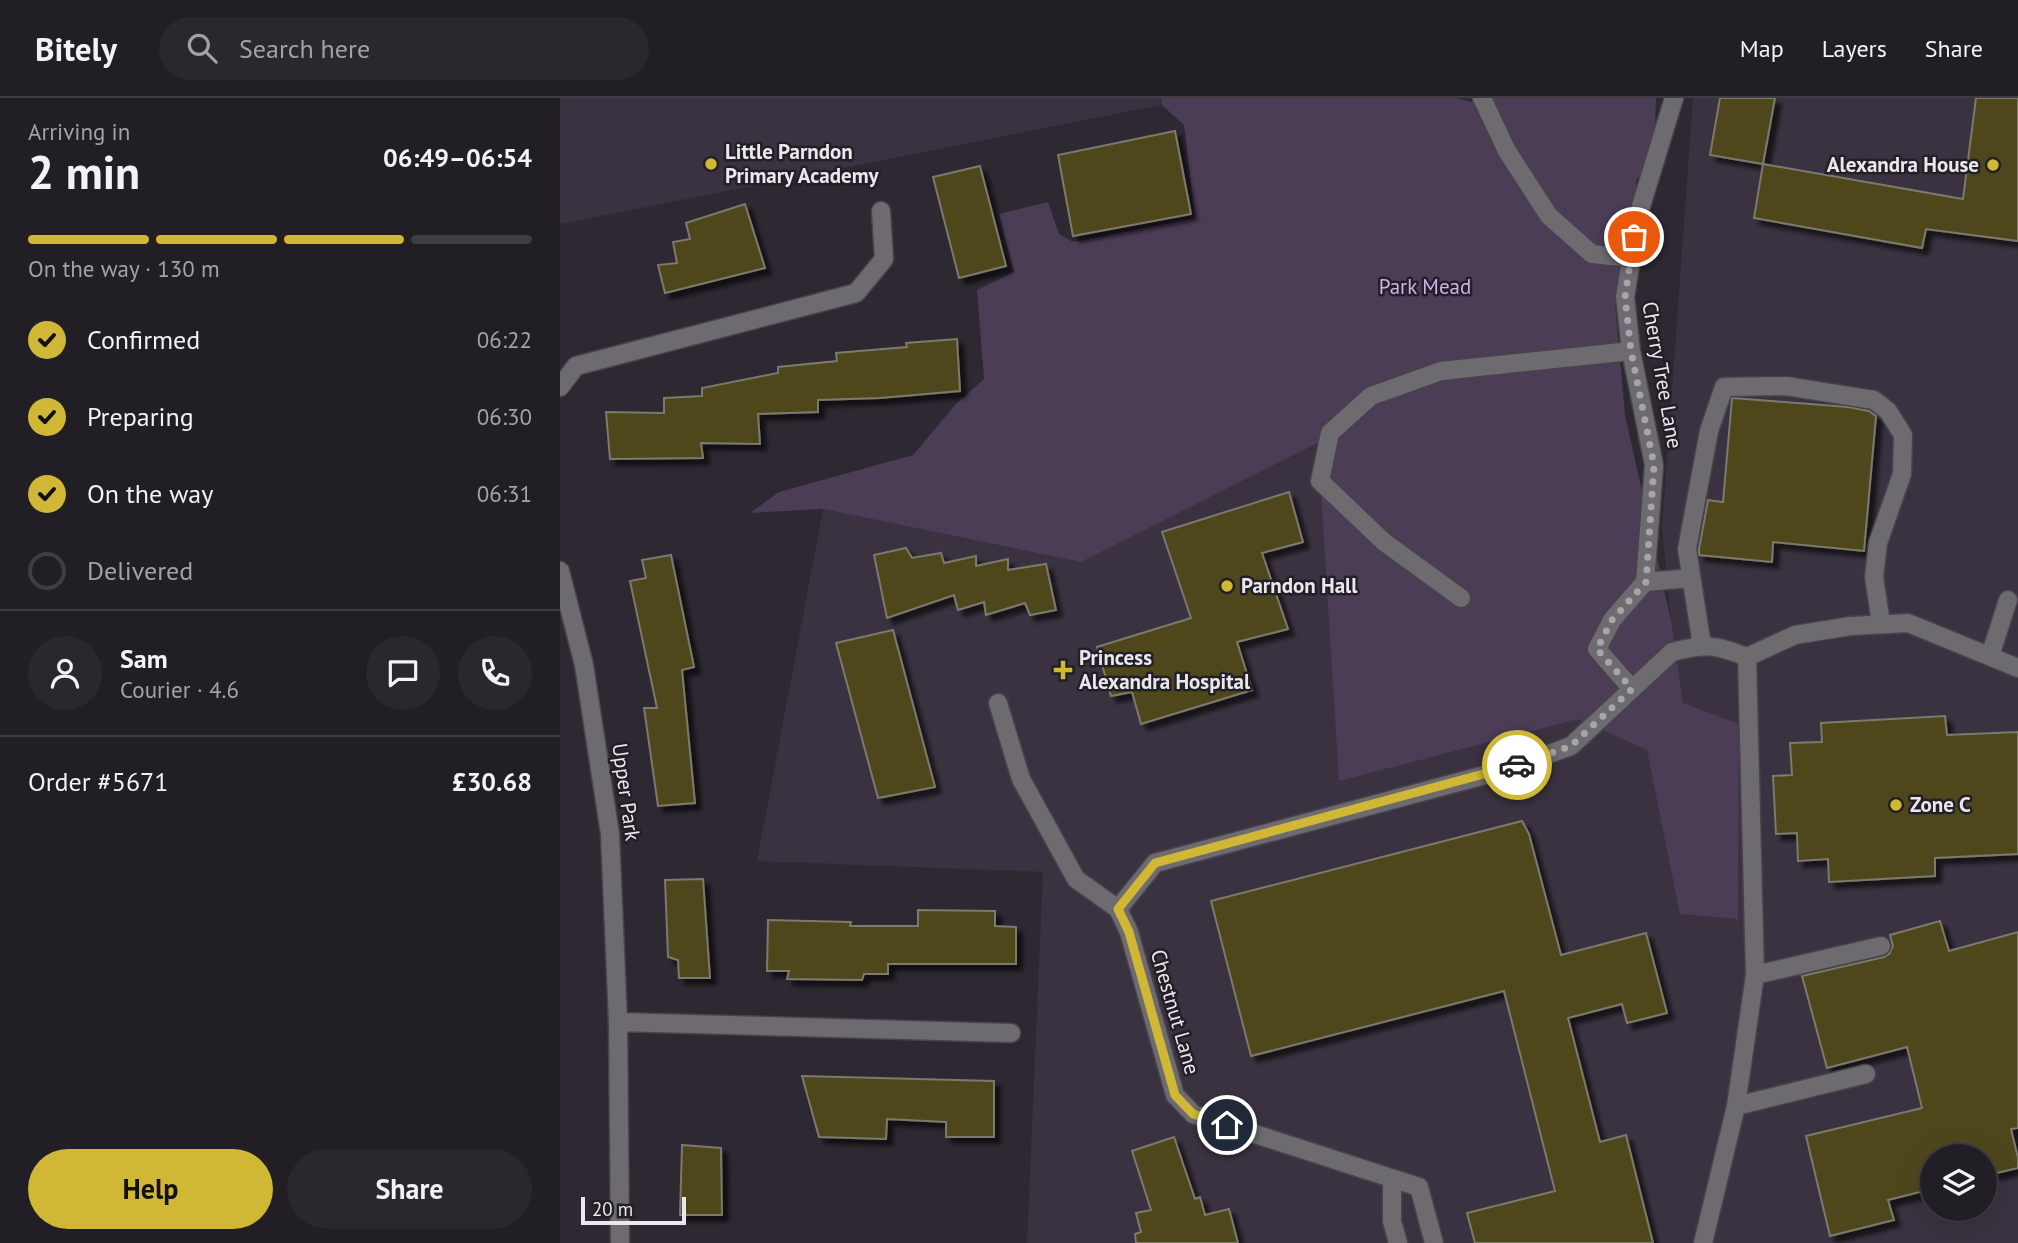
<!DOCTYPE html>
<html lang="en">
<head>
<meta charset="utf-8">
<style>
	:root { --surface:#221e25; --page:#2a272d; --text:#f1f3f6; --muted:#a2a2a7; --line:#3f3c42; --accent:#d1b736 }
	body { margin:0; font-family:"PT Sans",sans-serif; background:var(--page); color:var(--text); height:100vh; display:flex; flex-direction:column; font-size:26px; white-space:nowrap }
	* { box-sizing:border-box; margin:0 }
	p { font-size:23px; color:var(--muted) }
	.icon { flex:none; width:38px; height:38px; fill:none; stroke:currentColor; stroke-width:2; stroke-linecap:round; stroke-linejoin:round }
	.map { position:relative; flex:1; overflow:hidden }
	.drawer { display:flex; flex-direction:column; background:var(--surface); width:560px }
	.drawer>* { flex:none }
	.tools { position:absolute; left:1360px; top:1046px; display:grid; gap:14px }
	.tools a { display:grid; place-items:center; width:77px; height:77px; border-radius:50%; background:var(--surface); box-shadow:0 7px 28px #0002,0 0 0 2px var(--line); font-size:35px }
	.scale { position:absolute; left:21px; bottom:18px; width:105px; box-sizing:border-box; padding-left:7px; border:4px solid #eae7ed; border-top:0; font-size:19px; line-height:24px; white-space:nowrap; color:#eae7ed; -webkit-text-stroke:5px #231f27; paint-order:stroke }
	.pin { position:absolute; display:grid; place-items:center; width:60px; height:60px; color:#fff; margin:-30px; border:4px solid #fff; border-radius:50%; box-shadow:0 2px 7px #0007 }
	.courier { position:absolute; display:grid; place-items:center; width:70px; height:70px; margin:-35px; border:5px solid #d1b736; border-radius:50%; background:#fff; color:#222; box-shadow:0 2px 9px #0007 }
	.summary em { font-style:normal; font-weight:700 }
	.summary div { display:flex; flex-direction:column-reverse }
	.summary { display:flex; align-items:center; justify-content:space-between; height:119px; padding:0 28px }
	h1 { font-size:46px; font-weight:700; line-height:52px }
	.bar { display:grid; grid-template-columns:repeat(4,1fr); gap:10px 7px; align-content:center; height:84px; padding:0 28px }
	.bar i { height:9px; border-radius:5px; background:var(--line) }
	.bar .current { background:var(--accent) }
	.bar p { grid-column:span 4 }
	.line { display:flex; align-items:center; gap:18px; padding:0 28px; border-top:2px solid var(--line) }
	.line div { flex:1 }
	.round { display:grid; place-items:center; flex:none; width:74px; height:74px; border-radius:37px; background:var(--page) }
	ol { padding:0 28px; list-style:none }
	li { display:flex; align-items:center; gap:21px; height:77px }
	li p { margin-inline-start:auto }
	li .icon { padding:7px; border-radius:50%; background:var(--accent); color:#111; stroke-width:4 }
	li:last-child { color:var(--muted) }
	li i { width:38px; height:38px; border:4px solid var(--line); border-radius:50% }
	.cta { display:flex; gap:14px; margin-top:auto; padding:14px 28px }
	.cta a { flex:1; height:80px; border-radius:42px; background:var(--accent); color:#111; font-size:28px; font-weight:700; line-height:80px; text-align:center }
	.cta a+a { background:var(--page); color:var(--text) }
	header { display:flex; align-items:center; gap:42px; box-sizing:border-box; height:98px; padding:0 35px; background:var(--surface); border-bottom:2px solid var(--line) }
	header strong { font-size:33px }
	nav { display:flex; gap:38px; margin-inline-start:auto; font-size:24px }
	.search { width:490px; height:63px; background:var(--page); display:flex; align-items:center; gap:18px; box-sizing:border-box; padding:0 24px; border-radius:38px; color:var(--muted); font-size:26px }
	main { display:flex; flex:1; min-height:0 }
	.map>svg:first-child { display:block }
</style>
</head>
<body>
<header>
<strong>Bitely</strong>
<div class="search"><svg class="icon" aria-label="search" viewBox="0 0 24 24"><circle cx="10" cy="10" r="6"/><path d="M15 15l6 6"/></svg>Search here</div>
<nav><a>Map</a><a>Layers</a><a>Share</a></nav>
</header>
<main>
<section class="drawer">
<div class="summary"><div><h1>2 min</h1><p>Arriving in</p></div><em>06:49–06:54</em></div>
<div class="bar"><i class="current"></i><i class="current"></i><i class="current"></i><i></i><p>On the way · 130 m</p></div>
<ol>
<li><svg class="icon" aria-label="check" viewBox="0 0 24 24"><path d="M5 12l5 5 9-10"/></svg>Confirmed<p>06:22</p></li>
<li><svg class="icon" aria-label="check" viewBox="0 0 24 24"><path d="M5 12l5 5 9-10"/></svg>Preparing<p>06:30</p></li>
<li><svg class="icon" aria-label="check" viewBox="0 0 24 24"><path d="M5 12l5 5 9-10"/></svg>On the way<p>06:31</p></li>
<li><i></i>Delivered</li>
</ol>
<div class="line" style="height:126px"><a class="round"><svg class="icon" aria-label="person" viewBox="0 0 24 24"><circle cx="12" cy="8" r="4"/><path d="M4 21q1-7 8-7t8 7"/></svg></a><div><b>Sam</b><p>Courier · 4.6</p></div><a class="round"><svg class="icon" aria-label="chat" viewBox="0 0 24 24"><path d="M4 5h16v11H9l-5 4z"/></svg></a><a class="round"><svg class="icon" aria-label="phone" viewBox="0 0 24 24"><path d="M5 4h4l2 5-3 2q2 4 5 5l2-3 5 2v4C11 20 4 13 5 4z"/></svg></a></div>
<div class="line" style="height:91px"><div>Order #5671</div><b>£30.68</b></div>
<div class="cta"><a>Help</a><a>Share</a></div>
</section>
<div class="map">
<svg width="1458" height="1145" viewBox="0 0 1458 1145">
	<defs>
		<filter id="shadow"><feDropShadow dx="6" dy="6" stdDeviation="2" flood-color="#0009"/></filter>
	</defs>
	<rect width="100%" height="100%" fill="#2d2831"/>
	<path fill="#3a3240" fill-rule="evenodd" d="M0,0H602V7L0,126Z
		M1133,0H1458V1145H467L483,774L197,763L263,411L521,464L758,345L1111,522L1102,430ZM1372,1059H1424V1111H1372Z"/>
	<path fill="#4b3d56" d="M602,0H896L916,5L924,0H1096L1094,63L1076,82L1078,118L1055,206L1065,317L1111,522L1123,605L1179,626L1178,821L1120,816L1087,652L1018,621L779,683L758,345L521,464L263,411L190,415L219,394L353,357L395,307L424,281L417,192L454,174L439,116L488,104L499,136L513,144L635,120L624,27L602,7Z"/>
	<path fill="#4f461a" stroke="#7b796d" stroke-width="2" filter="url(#shadow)" d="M1160,0H1215L1203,66L1150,57Z
		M1416,0H1458V143L1366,131L1362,150L1194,120L1203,66L1403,101Z
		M615,33L631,116L513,138L498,57Z
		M420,68L446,168L399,180L373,79Z
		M185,106L205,170L105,195L98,167L117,165L113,144L130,141L126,125Z
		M397,241L400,293L320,300L258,302V314L198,316L200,346L141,345L143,360L50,361L46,314L104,315V300L142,298V290L218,275V269L277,263L276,255L347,249L346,245Z
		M1172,300L1288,309L1309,313L1316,318L1304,453L1213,444L1212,464L1139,457V451L1148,402L1163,404Z
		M729,394L743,444L702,455L728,531L677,544L692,592L581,626L572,594L551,598L537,549L631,520L602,434Z
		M346,450L352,460L381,455L384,465L416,458V468L448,461V472L486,466L496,512L470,517L465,505L426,517L424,504L398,512L394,497L327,520L314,457Z
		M111,457L134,569L122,572L135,705L98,708L84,610H97L70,483L86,480L82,462Z
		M333,532L375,689L318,700L276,545Z
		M1385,618L1387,637L1458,634V756L1375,760V778L1269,784L1268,761L1238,763L1237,735L1216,736L1213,678L1232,677L1230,645L1262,644L1261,625Z
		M962,723L969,736L1001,857L1086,835L1107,915L1067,925L1062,906L1008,920L1040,1044L1066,1037L1093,1145H915L907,1115L995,1093L944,893L691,958L651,803Z
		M143,781L150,880H119L118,862L108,859L105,782Z
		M358,812L435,813V828L456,829V866H328V876H304L302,882L227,881L229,873H207L208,822L291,824L290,828H358Z
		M1380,823L1389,853L1458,834V1030L1451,1031L1458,1060V1070L1424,1078V1059H1372V1091L1328,1102L1334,1122L1270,1138L1246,1038L1362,1010L1347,949L1267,970L1242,878L1324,859L1329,856L1333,848L1330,837Z
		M242,978L434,983V1039H386V1024L327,1021L326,1041L259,1039Z
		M614,1039L635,1101L640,1099L645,1117L669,1111L678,1145H576L575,1136L581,1134L576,1115L591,1112L572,1053Z
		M122,1047L161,1050L162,1117H120Z"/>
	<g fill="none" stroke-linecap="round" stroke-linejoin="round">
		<defs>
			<path id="minor" d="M922,0L947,53L989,118L1032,156L1071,160
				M0,289L16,268L296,195L324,161L321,113
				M0,473L24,567L50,736L58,924L60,1145
				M1085,484L1094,367L1071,253L1065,199L1078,118L1114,0
				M901,500L824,444L760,383L770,335L811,298L881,273L1071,253
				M1142,548L1127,451L1149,333L1164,289L1226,288L1314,302L1328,313L1343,337L1342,376L1318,445L1314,479L1321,525
				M1430,558L1448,502
				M1072,591L1037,551L1052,522L1085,484L1131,480
				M438,605L461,681L516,781L558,811L569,834L615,997L633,1016L859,1089L874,1145
				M558,811L595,765L951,670L1011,648L1112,554C1146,545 1156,547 1187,559
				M1195,877L1321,848
				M58,924L451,935
				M1176,1008L1306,976
				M832,1081V1123L838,1145
				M1143,1145L1176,1008L1195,877L1187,559L1235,537L1291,528L1348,525L1458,570"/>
		</defs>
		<use href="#minor" stroke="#47434b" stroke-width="21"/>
		<use href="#minor" stroke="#6d6b6f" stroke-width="18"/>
	</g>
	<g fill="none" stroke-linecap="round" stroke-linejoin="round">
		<path stroke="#a8a4ab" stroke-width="7" stroke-dasharray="0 12.6" d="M957,667L1011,648L1072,591L1037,551L1052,522L1086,484L1094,367L1071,253L1065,199L1074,139"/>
		<path stroke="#d1b736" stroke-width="9" d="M667,1027L633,1016L615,997L569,834L558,811L595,765L957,667"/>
	</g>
	<g fill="#d1b736" stroke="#231f27" stroke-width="2.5">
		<circle cx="151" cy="66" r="7"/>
		<circle cx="1433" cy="67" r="7"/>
		<circle cx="667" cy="488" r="7"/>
		<path d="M499.5 561.5h7v7h7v7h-7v7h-7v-7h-7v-7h7z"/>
		<circle cx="1336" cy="707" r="7"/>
	</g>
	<g text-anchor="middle" stroke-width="5" stroke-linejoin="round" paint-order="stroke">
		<g font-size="21" font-weight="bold" fill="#eae7ed" stroke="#231f27" text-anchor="start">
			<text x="165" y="61">Little Parndon<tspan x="165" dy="24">Primary Academy</tspan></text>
			<text x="1419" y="74" text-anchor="end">Alexandra House</text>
			<text x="681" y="495">Parndon Hall</text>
			<text x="519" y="567">Princess<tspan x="519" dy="24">Alexandra Hospital</tspan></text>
			<text x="1350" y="714">Zone C</text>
		</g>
		<g font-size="21" fill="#d2afed" stroke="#231f27">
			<text x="865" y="196">Park Mead</text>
		</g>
		<g font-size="21" fill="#eae7ed" stroke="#231f27">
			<text transform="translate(1102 277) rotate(80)" y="7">Cherry Tree Lane</text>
			<text transform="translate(66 694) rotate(82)" y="7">Upper Park</text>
			<text transform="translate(615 914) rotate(74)" y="7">Chestnut Lane</text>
		</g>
	</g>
</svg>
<div class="tools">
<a><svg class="icon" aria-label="layers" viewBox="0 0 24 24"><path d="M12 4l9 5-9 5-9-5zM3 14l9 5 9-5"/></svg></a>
</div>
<div class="scale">20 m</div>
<div class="pin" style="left:1074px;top:139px;background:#ea580c"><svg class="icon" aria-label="bag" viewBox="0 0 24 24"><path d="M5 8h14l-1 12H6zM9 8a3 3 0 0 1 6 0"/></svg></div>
<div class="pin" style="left:667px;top:1027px;background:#1f2937"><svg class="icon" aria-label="home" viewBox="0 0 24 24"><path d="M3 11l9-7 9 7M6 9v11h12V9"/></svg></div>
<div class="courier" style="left:957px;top:667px"><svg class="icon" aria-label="car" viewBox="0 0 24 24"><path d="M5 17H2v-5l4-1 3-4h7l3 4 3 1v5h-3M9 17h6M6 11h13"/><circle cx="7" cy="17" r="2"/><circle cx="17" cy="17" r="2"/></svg></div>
</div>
</main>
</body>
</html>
